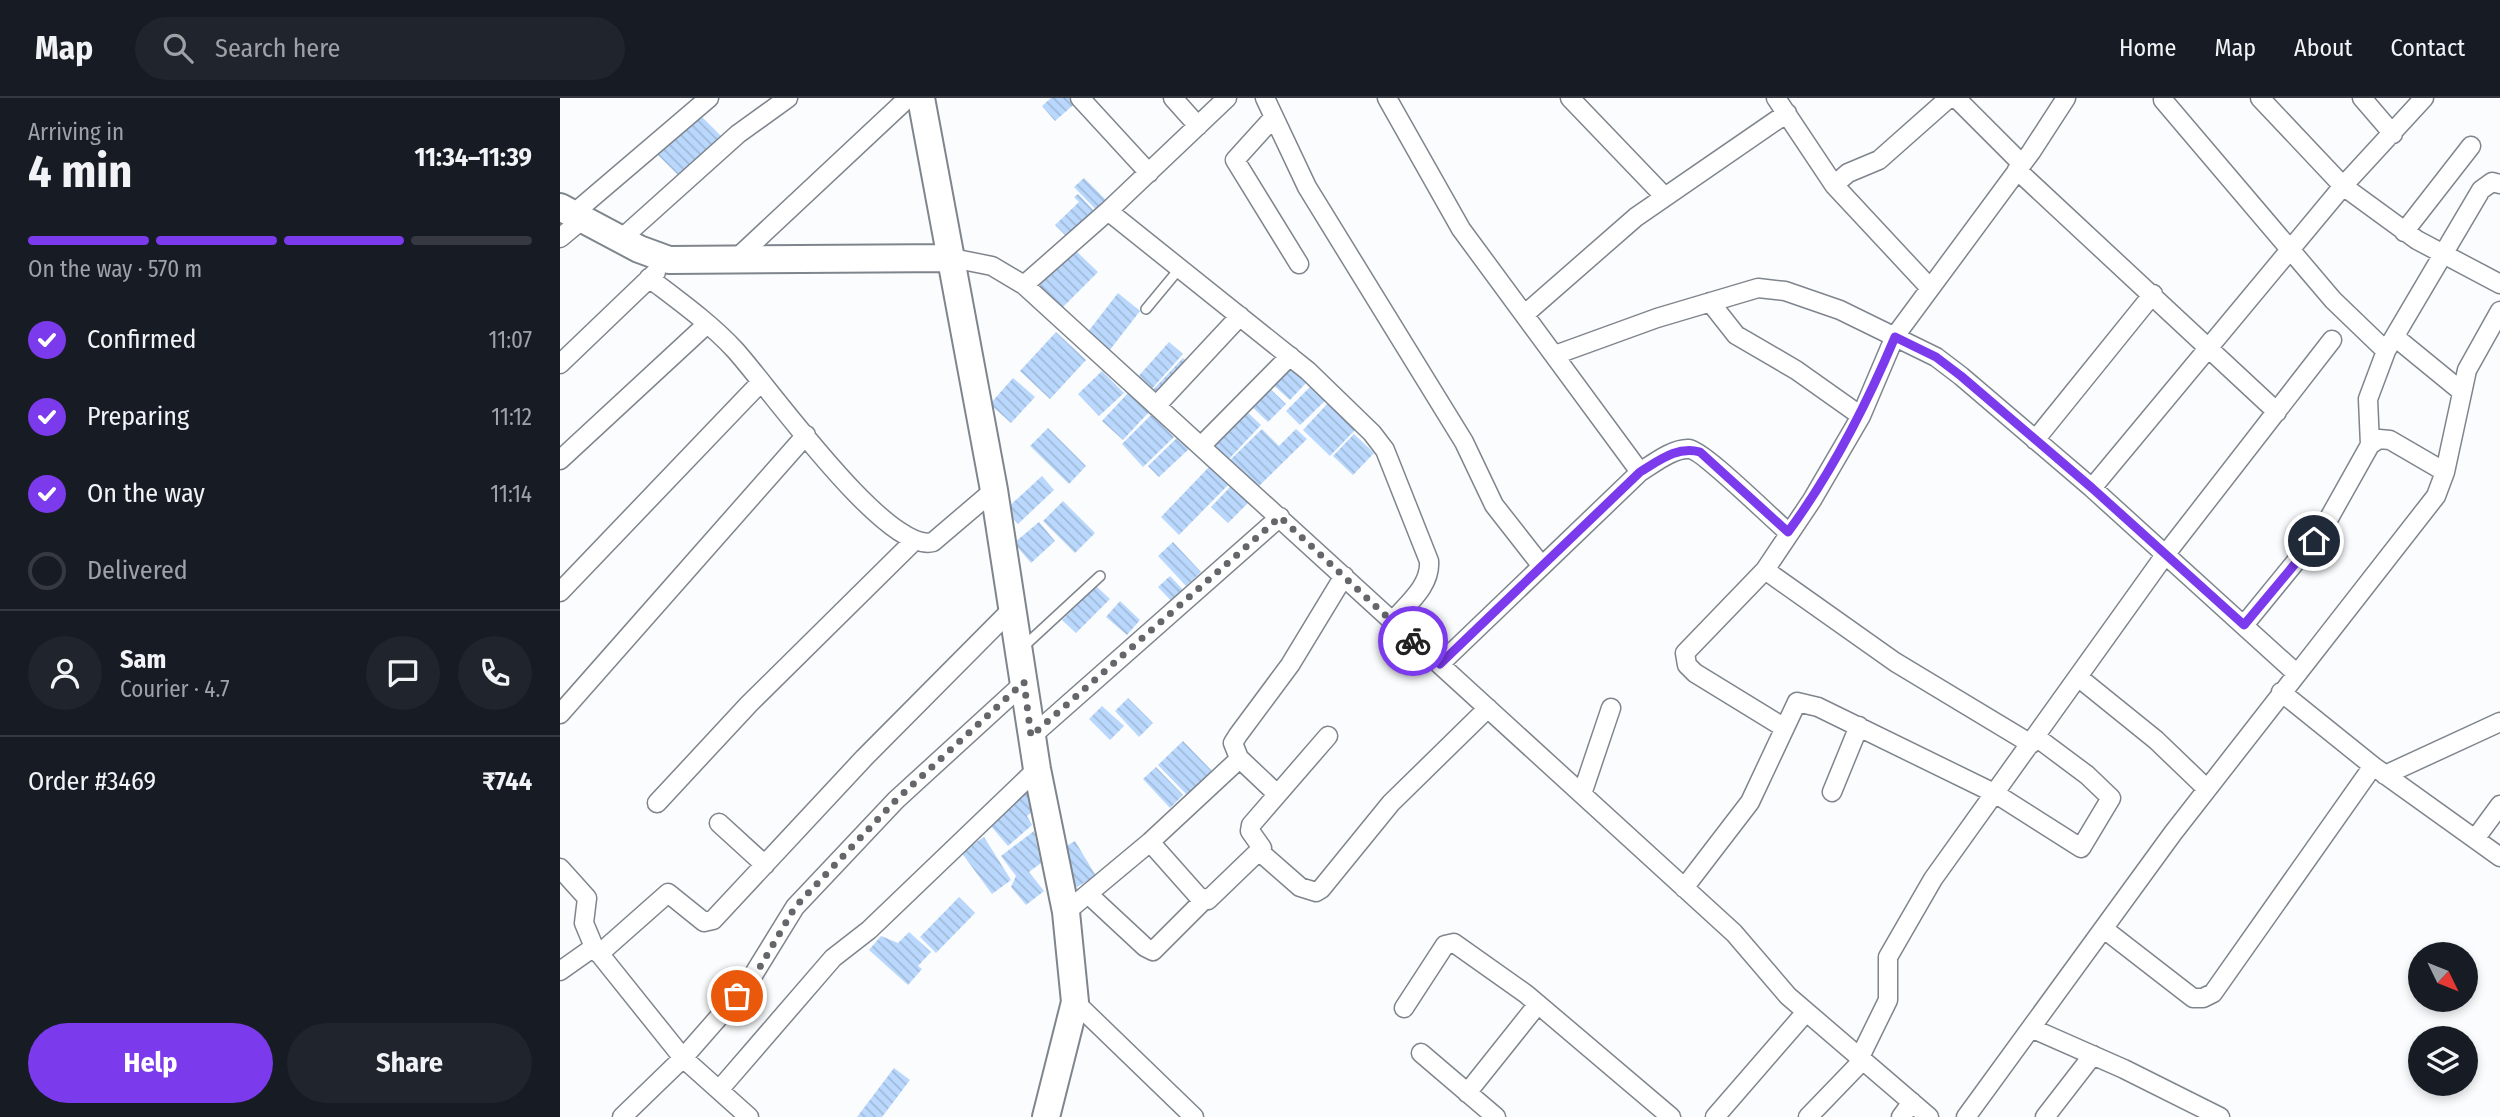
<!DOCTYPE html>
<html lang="en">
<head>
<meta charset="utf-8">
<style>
	:root { --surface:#171b24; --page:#20242c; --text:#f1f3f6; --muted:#9ea1a6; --line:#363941; --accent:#7c3aed }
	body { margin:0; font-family:"Fira Sans Condensed",sans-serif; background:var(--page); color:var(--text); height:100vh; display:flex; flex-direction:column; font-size:26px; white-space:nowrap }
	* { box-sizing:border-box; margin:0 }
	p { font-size:23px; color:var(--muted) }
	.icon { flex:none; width:38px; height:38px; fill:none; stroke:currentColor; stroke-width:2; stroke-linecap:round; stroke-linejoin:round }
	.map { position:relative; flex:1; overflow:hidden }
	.drawer { display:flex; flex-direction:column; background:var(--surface); width:560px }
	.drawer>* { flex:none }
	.needle { width:46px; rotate:133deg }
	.controls { position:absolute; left:1848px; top:844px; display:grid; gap:14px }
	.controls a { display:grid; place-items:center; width:70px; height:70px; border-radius:50%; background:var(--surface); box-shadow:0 4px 10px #0003; font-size:35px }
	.pin { position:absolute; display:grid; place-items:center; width:60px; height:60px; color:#fff; margin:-30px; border:4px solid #fff; border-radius:50%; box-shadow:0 2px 7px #0007 }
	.courier { position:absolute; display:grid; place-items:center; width:70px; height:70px; margin:-35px; border:5px solid #7c3aed; border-radius:50%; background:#fff; color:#222; box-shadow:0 2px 9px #0007 }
	.headline em { font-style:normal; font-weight:700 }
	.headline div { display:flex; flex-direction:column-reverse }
	.headline { display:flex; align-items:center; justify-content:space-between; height:119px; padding:0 28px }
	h1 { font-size:46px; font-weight:700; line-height:52px }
	.bar { display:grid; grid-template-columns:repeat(4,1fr); gap:10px 7px; align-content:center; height:84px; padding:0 28px }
	.bar i { height:9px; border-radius:5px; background:var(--line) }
	.bar .on { background:var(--accent) }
	.bar p { grid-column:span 4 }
	.line { display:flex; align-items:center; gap:18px; padding:0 28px; border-top:2px solid var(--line) }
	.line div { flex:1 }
	.round { display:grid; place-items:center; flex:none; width:74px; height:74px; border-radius:37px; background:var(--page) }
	ol { padding:0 28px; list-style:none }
	li { display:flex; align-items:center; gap:21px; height:77px }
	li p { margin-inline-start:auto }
	li .icon { padding:7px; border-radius:50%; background:var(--accent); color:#fff; stroke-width:4 }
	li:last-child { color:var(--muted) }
	li i { width:38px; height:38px; border:4px solid var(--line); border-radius:50% }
	.action { display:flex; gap:14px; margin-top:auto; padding:14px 28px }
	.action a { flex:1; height:80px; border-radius:42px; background:var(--accent); color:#fff; font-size:28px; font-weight:700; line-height:80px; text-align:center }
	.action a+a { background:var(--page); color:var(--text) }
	header { display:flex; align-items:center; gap:42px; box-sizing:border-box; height:98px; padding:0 35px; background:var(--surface); border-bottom:2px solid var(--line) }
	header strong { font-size:33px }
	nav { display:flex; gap:38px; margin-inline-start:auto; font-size:24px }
	.search { width:490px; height:63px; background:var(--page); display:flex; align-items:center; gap:18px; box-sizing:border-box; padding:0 24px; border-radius:38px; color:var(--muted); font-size:26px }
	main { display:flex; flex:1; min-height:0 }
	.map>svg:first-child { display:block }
</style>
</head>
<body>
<header>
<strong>Map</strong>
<div class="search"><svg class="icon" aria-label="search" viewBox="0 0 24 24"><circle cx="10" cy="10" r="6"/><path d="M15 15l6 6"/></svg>Search here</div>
<nav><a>Home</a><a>Map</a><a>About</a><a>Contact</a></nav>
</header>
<main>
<section class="drawer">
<div class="headline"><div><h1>4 min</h1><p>Arriving in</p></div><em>11:34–11:39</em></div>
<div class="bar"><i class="on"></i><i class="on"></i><i class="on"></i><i></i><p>On the way · 570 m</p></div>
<ol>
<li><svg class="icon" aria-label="check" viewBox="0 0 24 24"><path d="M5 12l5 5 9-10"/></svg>Confirmed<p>11:07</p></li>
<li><svg class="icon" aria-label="check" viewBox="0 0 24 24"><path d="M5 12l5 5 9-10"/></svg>Preparing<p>11:12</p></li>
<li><svg class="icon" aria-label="check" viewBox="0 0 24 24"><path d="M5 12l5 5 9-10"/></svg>On the way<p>11:14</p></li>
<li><i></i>Delivered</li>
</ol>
<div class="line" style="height:126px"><a class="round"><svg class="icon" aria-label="person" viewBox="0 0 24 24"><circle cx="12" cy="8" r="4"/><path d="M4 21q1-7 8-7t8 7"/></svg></a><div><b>Sam</b><p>Courier · 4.7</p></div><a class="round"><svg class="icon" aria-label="chat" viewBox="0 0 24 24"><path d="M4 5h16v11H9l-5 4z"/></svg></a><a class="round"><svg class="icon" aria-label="phone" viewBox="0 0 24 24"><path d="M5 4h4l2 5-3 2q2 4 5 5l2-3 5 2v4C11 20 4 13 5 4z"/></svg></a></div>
<div class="line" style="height:91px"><div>Order #3469</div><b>₹744</b></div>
<div class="action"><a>Help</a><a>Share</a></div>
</section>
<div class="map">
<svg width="1940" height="1019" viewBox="0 0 1940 1019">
	<defs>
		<pattern id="building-back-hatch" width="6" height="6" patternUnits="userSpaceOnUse" patternTransform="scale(1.75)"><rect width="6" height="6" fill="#bad8fd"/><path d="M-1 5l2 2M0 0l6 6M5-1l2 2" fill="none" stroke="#9fb9d8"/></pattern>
	</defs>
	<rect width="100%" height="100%" fill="#fafcfd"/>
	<path fill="url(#building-back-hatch)" d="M491,0H518L519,2L495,23L482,8Z
		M137,14L162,39L121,80L96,55Z
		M524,80L551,107L541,117L514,89Z
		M518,96L537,116L510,142L495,127L519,104L514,99Z
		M515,152L538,174L502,210L479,188Z
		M558,195L580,213L549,253L527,235Z
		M496,234L526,262L490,301L460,273Z
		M609,244L623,256L589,294L575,282Z
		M623,260L632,268L599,303L590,295Z
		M727,267L746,285L730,302L711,285Z
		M542,273L564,295L539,318L518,296Z
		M453,280L475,299L451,325L430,306Z
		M753,286L768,300L740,327L726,313Z
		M707,288L726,306L708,324L689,306Z
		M568,295L589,314L563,342L542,323Z
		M769,304L797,330L770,358L743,332Z
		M685,312L701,327L668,362L652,347Z
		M592,316L614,339L583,369L562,346Z
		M488,330L526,368L509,386L470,348Z
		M702,331L719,348L736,331L747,341L694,393L667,365Z
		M794,336L814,355L793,377L773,358Z
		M619,338L630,350L599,379L588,368Z
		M649,369L668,387L619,437L601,419Z
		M482,378L494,392L458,426L445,412Z
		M671,388L688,405L668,425L651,409Z
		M503,403L535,435L515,455L483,423Z
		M479,424L495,443L471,465L454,445Z
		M613,444L641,474L626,488L598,458Z
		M610,478L628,497L616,508L598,489Z
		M536,488L550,501L516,535L502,522Z
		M560,503L580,522L567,537L546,519Z
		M568,600L593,625L579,639L555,613Z
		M542,608L564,628L550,642L529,621Z
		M623,643L653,674L628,698L598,667Z
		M596,669L623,697L610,710L583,681Z
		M468,693L472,714L467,718L472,727L448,748L430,727Z
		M474,733L481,765L469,774L484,793L466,807L451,789L456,778L441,758Z
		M424,739L451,782L432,796L401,754Z
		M515,743L536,778L517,789L496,754Z
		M399,799L415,815L376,855L360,839Z
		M349,834L371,854L358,868L362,871L348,887L309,852L321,838L338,845Z
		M334,970L350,982L322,1019H297Z"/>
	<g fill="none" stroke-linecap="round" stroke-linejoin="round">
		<defs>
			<path id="lane" d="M586,211L620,170
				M462,550L540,478"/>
			<path id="street" d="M520,0L589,75
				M613,0L638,28
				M705,0L747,89L904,344L934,407L981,467
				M827,0L901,131L1080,374
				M1010,0L1105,99
				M1216,0L1274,87L1370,190
				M1396,0L1462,66
				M1700,0L1783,88L1857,142L1940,186
				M1802,0L1833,36
				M1603,2L1773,202L1826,253
				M713,20L675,62L739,166
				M1457,72L1717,314
				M1274,87L1288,75L1319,62L1389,0
				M548,113L748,273L812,335L825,352L869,463C871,488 847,506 832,524
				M13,116L149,0
				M1844,134L1911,48
				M0,140L23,121
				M61,141L178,36L228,0
				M177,160L348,0
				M392,160L432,168L464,187L1174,835L1228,898L1369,1019
				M89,180C119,203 150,225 175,252C208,288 327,457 373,444L434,392
				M464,187L548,113L667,0
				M1150,204L1176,237L1236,272L1301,318
				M965,216L1076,119L1227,15
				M1835,239L1901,293
				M995,257L1097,220L1198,190L1225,193L1280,212L1376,259L1401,278L1532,390L1737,576
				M0,266L96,174
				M596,308L680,218
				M1475,342L1593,196
				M1810,347L1808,301L1826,253L1921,92L1932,84L1940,86
				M641,348L730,258
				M0,362L147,226
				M1532,390L1783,88L1864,0
				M1205,472L1335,564L1471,646
				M0,494L201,284
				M1684,527L1764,429L1810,347L1819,341L1830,342L1885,374
				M880,566L1080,374C1093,366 1113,350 1129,351C1143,352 1211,420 1228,434
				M1518,579L1596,642L1647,691
				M1721,594L1813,668L1940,759
				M0,616L246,337
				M1223,629L1135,575L1127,567L1125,555L1205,472L1252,402L1301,318L1335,238L1471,54L1506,0
				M472,638L720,419
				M679,660L716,695
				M1825,677L1940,624
				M1272,694L1299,628
				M1022,696L1051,610
				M97,705L189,606L354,443
				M159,725L205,767
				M1915,741L1940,707
				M590,744L638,798L648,802L702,750L690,733L691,727L768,638
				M700,754L740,789L756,794L761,791L831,705L928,610
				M0,770L27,800L24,825L34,849L123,960L189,1019
				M1124,790L1190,704L1237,604L1258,609L1436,696L1521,750L1551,700L1527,677L1476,639
				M528,796L585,849L593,853L644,802
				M506,814L590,744L675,665L679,660L673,645L678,637L730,567L784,478
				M1544,831L1633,900H1643L1653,895L1813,668
				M39,856L108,795L144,824L153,822L304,660L452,511
				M0,873L34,849
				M515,904L634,1019
				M844,910L885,847L894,845L966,896L1111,1019
				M1471,930L1564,971L1660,1019
				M861,955L936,1019
				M1300,959L1328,902V859L1373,781L1605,457L1772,242
				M159,992L273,860L309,832L477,671
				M907,995L978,906
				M62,1019L123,960L187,887L235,809L336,702L464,585
				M1155,1019L1246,914
				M1248,1019L1303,962
				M1341,1019L1352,1004
				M1406,1019L1613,735L1876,398L1885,374L1907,272L1940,213
				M1485,1019L1533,957"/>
			<path id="secondary" d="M361,0L434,392L477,671L506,814L515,904L486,1019
				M0,109L79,151L109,162L392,160"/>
		</defs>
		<use href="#lane" stroke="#7f858d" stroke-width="12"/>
		<use href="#street" stroke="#7f858d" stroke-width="21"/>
		<use href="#secondary" stroke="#7f858d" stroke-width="30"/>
		<use href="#lane" stroke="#fff" stroke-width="9"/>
		<use href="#street" stroke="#fff" stroke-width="18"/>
		<use href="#secondary" stroke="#fff" stroke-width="26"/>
	</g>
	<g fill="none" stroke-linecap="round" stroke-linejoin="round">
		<path stroke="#646669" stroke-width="7" stroke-dasharray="0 12.6" d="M177,898L200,869L235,809L336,702L464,584L471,638L720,419L853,543"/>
		<path stroke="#7c3aed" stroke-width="9" d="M853,543L880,566L1080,374C1100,362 1117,348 1140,354L1228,434C1273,373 1306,308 1335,239L1376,259L1401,278L1532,390L1684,527L1754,443"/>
	</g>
</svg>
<div class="controls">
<a><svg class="needle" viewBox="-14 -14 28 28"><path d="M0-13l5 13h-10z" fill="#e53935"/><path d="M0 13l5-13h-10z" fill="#9ea1a6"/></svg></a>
<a><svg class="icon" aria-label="layers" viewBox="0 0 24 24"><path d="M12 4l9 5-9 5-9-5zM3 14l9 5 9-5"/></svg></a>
</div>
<div class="pin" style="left:177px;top:898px;background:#ea580c"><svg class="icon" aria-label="bag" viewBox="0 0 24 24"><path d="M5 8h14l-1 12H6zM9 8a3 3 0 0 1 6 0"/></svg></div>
<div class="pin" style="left:1754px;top:443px;background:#1f2937"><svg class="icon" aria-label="home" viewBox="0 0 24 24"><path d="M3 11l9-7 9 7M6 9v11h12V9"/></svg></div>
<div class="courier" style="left:853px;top:543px"><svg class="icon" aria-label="bike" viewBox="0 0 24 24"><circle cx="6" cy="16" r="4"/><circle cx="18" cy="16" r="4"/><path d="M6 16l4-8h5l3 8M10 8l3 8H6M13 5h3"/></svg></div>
</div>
</main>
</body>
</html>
